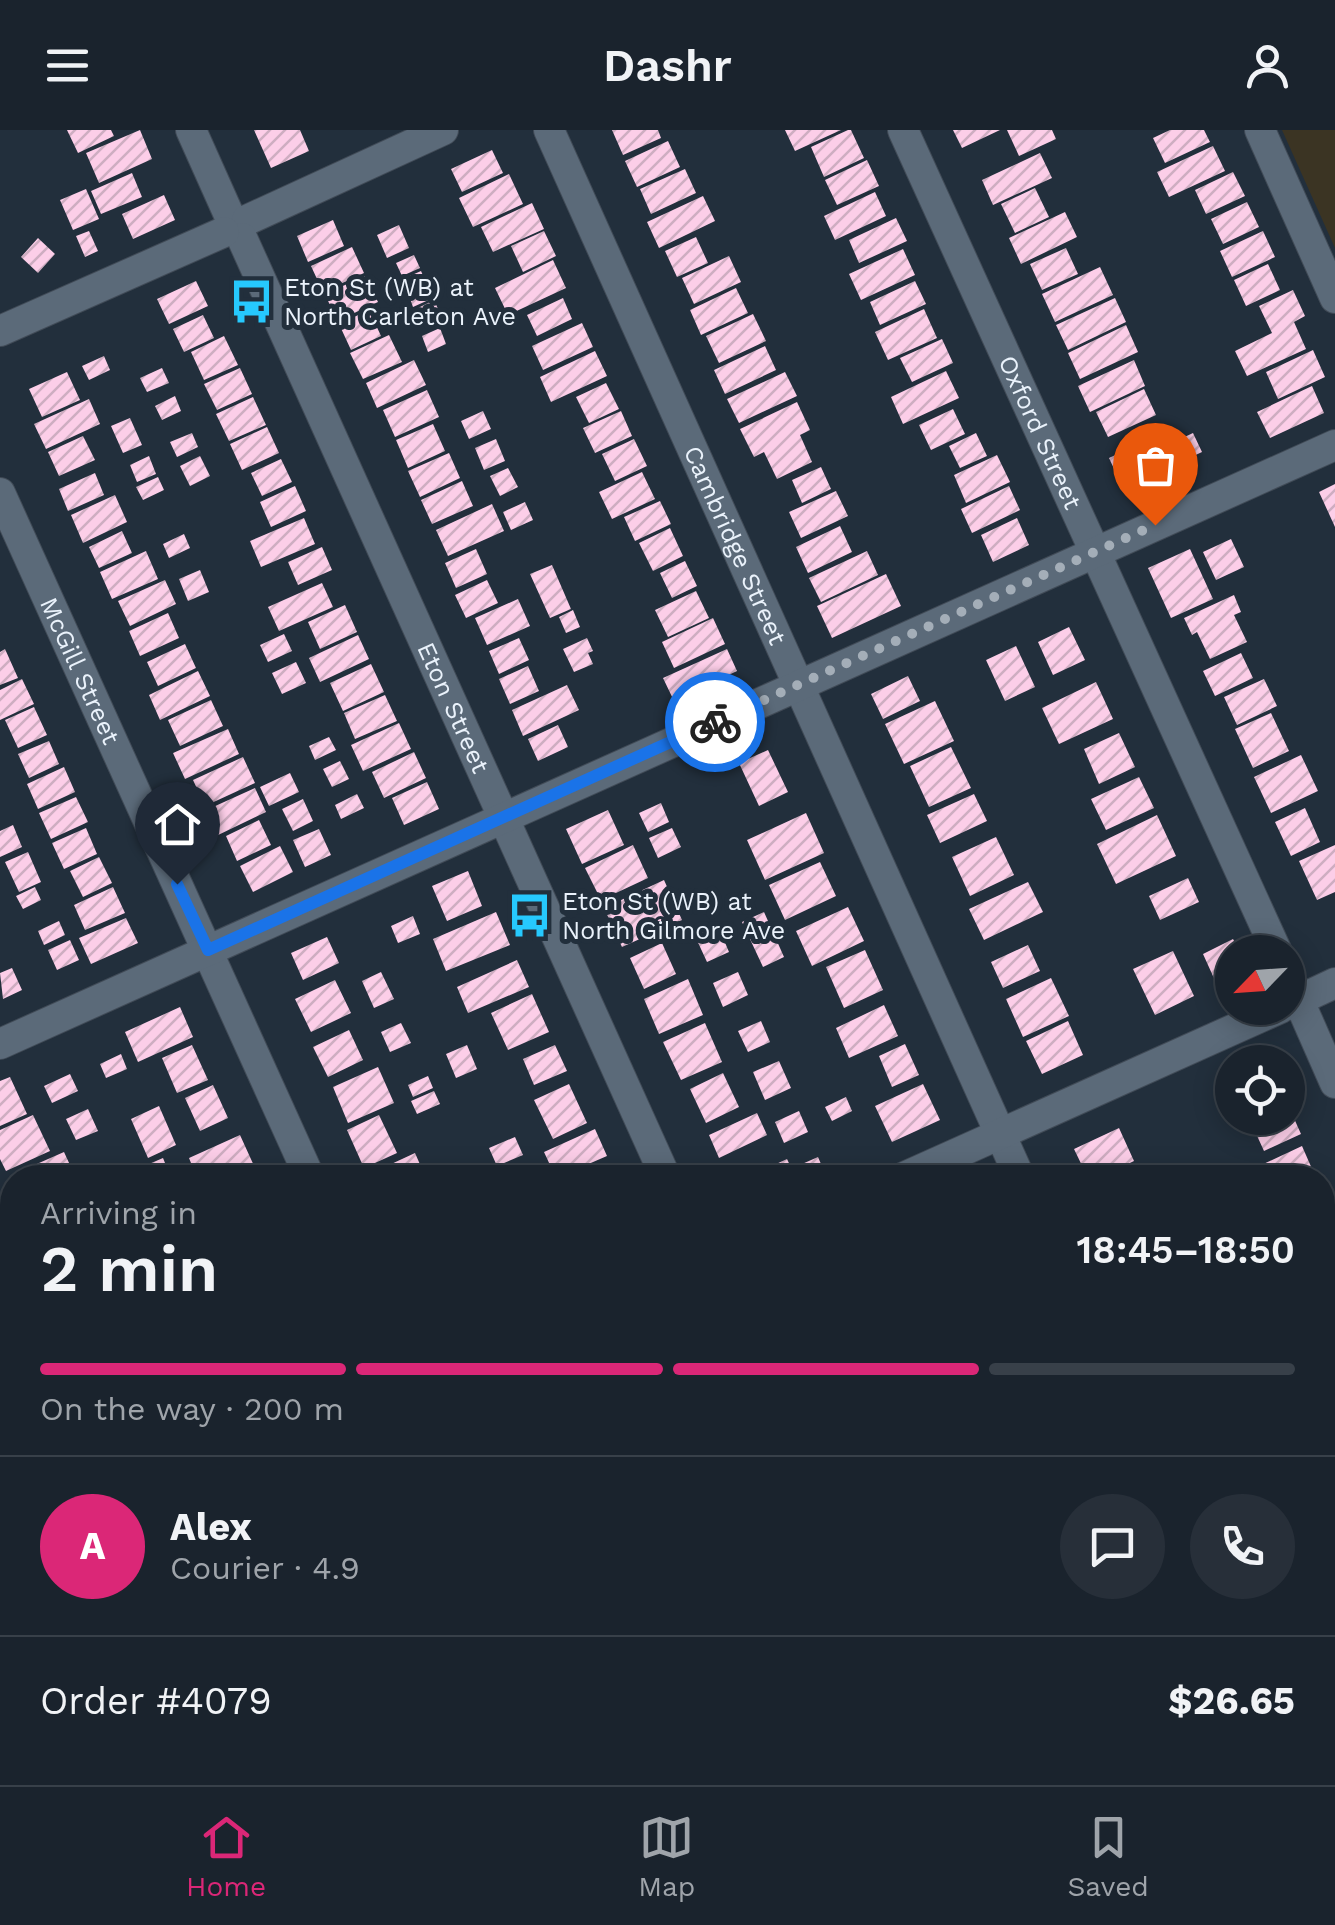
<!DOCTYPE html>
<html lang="en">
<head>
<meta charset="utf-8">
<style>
	:root { --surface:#1a232d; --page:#272f39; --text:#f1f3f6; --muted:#9fa4aa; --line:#384049; --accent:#db2777 }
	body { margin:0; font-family:"Work Sans",sans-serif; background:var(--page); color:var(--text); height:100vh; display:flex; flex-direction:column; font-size:38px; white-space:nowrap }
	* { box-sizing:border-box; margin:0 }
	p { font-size:32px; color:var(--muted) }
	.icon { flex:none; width:55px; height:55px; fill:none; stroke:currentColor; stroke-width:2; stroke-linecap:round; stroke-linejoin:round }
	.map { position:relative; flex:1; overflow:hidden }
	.drawer { position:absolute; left:0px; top:1035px; width:1335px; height:620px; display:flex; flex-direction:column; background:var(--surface); border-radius:40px 40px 0 0; box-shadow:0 5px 25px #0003,0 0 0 2px var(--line) }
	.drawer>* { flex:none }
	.needle { width:65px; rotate:245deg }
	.fabs { position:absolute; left:1215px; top:805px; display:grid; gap:20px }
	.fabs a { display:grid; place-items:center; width:90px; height:90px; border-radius:50%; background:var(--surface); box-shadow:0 5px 25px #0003,0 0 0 2px var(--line); font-size:50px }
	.pin { position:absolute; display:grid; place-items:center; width:85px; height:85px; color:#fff; margin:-102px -42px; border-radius:50% 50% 50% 0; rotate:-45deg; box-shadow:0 0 10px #0007 }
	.pin .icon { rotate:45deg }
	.courier { position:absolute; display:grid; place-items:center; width:100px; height:100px; margin:-50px; border:8px solid #1a73e8; border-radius:50%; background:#fff; color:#222; box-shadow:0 2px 12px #0007 }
	.summary em { font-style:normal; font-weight:600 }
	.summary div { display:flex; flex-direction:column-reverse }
	.summary { display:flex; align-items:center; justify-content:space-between; height:170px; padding:0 40px }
	h1 { font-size:65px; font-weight:600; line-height:75px }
	.bar { display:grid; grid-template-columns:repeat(4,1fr); gap:15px 10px; align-content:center; height:120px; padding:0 40px }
	.bar i { height:12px; border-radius:8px; background:var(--line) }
	.bar .active { background:var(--accent) }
	.bar p { grid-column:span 4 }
	.line { display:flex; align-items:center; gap:25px; padding:0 40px; border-top:2px solid var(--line) }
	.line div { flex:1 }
	.round { display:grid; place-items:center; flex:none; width:105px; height:105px; border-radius:52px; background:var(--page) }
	header { display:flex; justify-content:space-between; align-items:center; height:130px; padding:0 40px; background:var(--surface); font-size:45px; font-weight:600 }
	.tab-bar { display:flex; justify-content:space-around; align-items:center; height:140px; border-top:2px solid var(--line); background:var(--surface); font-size:28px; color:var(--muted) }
	.tab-bar a { display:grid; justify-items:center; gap:5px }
	.tab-bar .active { color:var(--accent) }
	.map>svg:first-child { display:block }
</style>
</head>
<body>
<header><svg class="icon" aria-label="menu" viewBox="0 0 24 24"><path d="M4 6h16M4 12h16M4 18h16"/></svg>Dashr<svg class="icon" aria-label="person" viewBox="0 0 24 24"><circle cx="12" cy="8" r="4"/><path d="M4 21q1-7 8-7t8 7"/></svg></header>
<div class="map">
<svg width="1335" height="1655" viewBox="0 0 1335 1655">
	<defs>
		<pattern id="park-tufts" width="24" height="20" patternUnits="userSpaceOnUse" patternTransform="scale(2.5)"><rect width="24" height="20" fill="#303e0d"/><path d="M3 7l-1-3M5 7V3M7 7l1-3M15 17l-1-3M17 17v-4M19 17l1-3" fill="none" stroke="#4e5a31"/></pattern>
		<pattern id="building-hatch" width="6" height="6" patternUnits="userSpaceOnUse" patternTransform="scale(2.5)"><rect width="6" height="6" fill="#fccee8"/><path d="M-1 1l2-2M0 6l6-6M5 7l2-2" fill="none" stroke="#ceadc1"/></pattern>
	</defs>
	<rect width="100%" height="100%" fill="#222f3c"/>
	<path fill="#3b3423" d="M1282,0H1335V118Z"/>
	<path fill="url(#park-tufts)" d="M430,1642H918L924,1655H402Z"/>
	<path fill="url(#building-hatch)" d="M67,0H111L114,6L78,23Z
		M140,0L152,29L99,53L86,23Z
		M254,0H300L309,21L271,38Z
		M612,0H658L661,8L623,25Z
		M785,0H841L795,21Z
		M848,0H851L864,28L824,47L811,17Z
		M953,0H1000L962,18Z
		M1007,0H1052L1056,9L1019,26Z
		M1170,0H1204L1210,12L1165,33L1153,8Z
		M668,11L680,37L637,57L625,31Z
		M1213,16L1225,41L1169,67L1157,42Z
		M492,20L503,43L462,62L451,39Z
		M1040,23L1052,48L993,75L982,50Z
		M867,30L879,56L837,75L825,50Z
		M685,39L696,63L651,84L640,59Z
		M1233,42L1245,66L1206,84L1195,60Z
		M132,43L142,67L101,84L91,61Z
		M509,44L523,74L473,97L459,68Z
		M1035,58L1049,87L1015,103L1001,74Z
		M86,59L99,89L73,100L60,70Z
		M875,62L886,86L835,110L824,86Z
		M164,65L175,90L133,109L122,84Z
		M703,66L715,91L659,118L647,92Z
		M1247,72L1259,97L1223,114L1211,89Z
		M532,73L544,99L493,122L481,97Z
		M1065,82L1077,107L1021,134L1009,108Z
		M896,88L907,111L859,133L849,110Z
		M333,90L344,116L308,132L297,106Z
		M399,95L409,118L387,128L377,105Z
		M89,101L98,121L85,127L76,106Z
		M544,101L556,126L523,142L511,116Z
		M1263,101L1275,127L1232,147L1220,121Z
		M696,107L708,133L677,147L665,121Z
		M38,108L55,124L38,143L21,127Z
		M352,117L364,143L323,162L311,136Z
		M1066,118L1078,144L1042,160L1030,134Z
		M903,119L915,145L861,170L849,144Z
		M414,125L420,138L402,146L396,133Z
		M729,126L741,152L694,174L682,148Z
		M553,130L566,158L508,185L495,158Z
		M1268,134L1280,160L1246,176L1234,150Z
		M1100,137L1113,165L1055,192L1042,164Z
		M421,141L433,168L413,177L403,149Z
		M365,146L378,172L337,191L325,164Z
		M196,151L208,176L169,194L157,169Z
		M915,151L926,174L880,195L870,172Z
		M736,158L748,183L701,205L690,180Z
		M1293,160L1305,186L1294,192L1306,219L1247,246L1235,221L1272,203L1259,176Z
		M563,168L572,189L537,206L527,185Z
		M1115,168L1126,192L1068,220L1056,195Z
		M434,170L439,181L421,190L416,179Z
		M924,179L937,208L888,230L875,202Z
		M369,180L381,206L351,220L339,194Z
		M753,184L766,211L719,233L706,206Z
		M203,185L214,208L184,222L173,199Z
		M582,193L593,217L543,240L532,216Z
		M1126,195L1138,222L1080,249L1068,223Z
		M440,198L446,214L428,222L422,206Z
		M389,205L402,232L363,249L350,223Z
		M224,206L238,235L204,250L191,222Z
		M942,209L953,233L912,252L900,228Z
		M765,216L776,240L725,264L714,240Z
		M1313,220L1325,247L1278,269L1266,242Z
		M595,221L607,246L551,272L540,247Z
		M104,226L110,240L89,250L82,236Z
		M414,230L426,255L377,278L366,253Z
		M1134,230L1145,256L1090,282L1078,256Z
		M162,238L169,253L147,262L140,248Z
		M240,238L252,264L217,280L204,254Z
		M946,241L959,268L903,294L891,267Z
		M67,242L80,270L42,287L29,259Z
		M785,242L797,266L739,293L727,269Z
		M606,253L619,279L589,293L576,267Z
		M1312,256L1324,283L1270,308L1257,282Z
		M1144,259L1156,285L1108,307L1096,282Z
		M427,260L439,287L395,307L383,280Z
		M175,266L181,281L162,290L155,276Z
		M253,267L266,295L229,311L216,284Z
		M89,269L100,294L46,319L34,294Z
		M797,272L810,300L800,305L812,332L777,349L764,322L754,327L740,299Z
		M953,279L965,304L931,320L919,295Z
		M483,281L491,299L469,309L461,291Z
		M621,281L632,306L595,323L583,298Z
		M130,288L142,315L123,323L111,296Z
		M433,294L445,321L408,338L396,310Z
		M267,297L279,323L242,340L230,314Z
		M192,303L198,317L177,327L170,312Z
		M976,303L987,326L960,338L949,316Z
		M1193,303L1202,322L1166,339L1157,320Z
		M83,306L95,330L59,346L48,322Z
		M496,309L505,331L484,340L475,318Z
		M634,309L647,336L615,351L602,324Z
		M1145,311L1157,337L1121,354L1109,328Z
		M449,323L460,348L420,367L408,341Z
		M997,325L1010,352L966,373L954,345Z
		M149,326L156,344L137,352L130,335Z
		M200,326L210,346L190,356L180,336Z
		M281,329L292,352L262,366L251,343Z
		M821,337L831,359L802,373L792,350Z
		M508,338L518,357L500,366L490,346Z
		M642,342L655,369L612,389L599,362Z
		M95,343L104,365L68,381L59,359Z
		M158,347L164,360L143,370L136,357Z
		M462,351L473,376L432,394L421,370Z
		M1335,354V397L1319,362Z
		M295,356L306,381L271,397L260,372Z
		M1009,356L1020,380L972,403L961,379Z
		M836,361L848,386L801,408L789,382Z
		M115,365L127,392L83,413L71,385Z
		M660,371L671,394L635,411L624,387Z
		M525,372L533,390L511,400L503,382Z
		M492,374L504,401L448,426L436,400Z
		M304,388L315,414L261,437L250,411Z
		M1017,388L1029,415L993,432L981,405Z
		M840,396L852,422L808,443L796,417Z
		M670,398L683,426L653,441L639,413Z
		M122,401L132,423L99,438L89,417Z
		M184,404L190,418L169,428L163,414Z
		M1231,409L1244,437L1216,450L1203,422Z
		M322,417L332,440L298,455L288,432Z
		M476,419L487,444L456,458L445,433Z
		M1190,419L1213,469L1171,488L1148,438Z
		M146,421L158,449L112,469L100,442Z
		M867,421L878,445L821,472L809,448Z
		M685,431L697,456L672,468L660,443Z
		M552,435L571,479L550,488L530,444Z
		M200,440L209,462L188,471L179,449Z
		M886,444L901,476L832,508L817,476Z
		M165,450L176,474L130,496L118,471Z
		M487,450L498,473L466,488L455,465Z
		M322,453L333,477L279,501L268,477Z
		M696,461L709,488L668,507L655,480Z
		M1234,465L1241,482L1234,485L1247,512L1210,529L1197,502L1192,505L1184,488Z
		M518,469L530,496L487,515L475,488Z
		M345,475L357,502L320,519L308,492Z
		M573,480L580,497L566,503L559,487Z
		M168,483L179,508L140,526L129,501Z
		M713,488L725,514L674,538L662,512Z
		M1069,497L1085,530L1053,545L1038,512Z
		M284,504L292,521L268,532L260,515Z
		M358,505L369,529L320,552L309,528Z
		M519,508L529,530L499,544L489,521Z
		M587,508L593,521L588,523L593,534L574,542L563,519Z
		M185,514L196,538L158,556L147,532Z
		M1016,516L1035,557L1005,571L986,530Z
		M5,519L18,548L0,555V522Z
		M727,519L737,541L674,571L663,548Z
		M1241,523L1253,548L1215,566L1203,541Z
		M296,532L306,553L282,564L272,543Z
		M371,534L384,562L343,581L330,553Z
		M528,536L539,561L510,574L499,549Z
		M198,541L210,566L160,590L149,565Z
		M908,546L920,571L883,589L871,564Z
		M22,549L34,574L0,590V560Z
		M1264,549L1277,576L1237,595L1224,567Z
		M1096,552L1113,589L1059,614L1042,578Z
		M567,555L579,580L523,606L512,580Z
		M385,565L397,591L355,609L344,583Z
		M211,570L223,596L180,616L168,590Z
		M935,571L954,611L904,634L885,594Z
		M34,577L47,605L18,618L5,590Z
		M1271,583L1289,621L1253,638L1235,599Z
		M399,593L411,619L363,641L351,615Z
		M558,595L568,617L538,631L528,609Z
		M228,599L239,624L185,649L173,623Z
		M1119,603L1135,637L1099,654L1084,619Z
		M329,607L336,620L315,630L309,616Z
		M49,611L59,634L29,648L18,624Z
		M951,617L971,658L929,677L910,636Z
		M768,620L788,662L759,676L739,633Z
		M414,622L426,648L384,668L372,642Z
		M1301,625L1318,661L1271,683L1254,647Z
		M243,627L255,653L205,676L193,650Z
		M340,631L349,649L332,657L323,639Z
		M64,637L75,662L38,679L27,654Z
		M290,643L299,662L269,676L260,657Z
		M1139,647L1154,678L1106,700L1091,669Z
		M427,652L439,679L404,695L392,668Z
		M255,658L266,682L214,707L202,682Z
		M357,664L364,678L341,689L335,675Z
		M974,664L987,691L940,713L927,685Z
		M76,667L88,692L51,709L39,683Z
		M303,669L313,691L293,701L282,679Z
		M661,673L669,692L648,702L639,683Z
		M1305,678L1320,712L1291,726L1275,692Z
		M608,680L624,715L582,734L566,699Z
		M806,683L824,723L765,750L747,710Z
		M1157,685L1176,726L1116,754L1097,714Z
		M259,690L271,715L237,731L226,706Z
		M13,695L22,717L0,727V701Z
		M86,698L97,724L64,739L52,713Z
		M672,698L681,717L658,728L649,708Z
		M319,699L331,725L305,737L293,710Z
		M996,707L1014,745L970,766L952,727Z
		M633,715L648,748L601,770L585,738Z
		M1335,715V762L1317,770L1299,731Z
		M280,716L293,742L253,762L240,736Z
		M28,722L41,752L19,762L5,732Z
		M99,727L112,753L83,767L70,741Z
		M820,732L836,766L785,790L769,755Z
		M468,741L482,776L447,791L432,756Z
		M1188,748L1199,772L1160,790L1149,766Z
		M664,750L682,790L622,817L604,778Z
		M1028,752L1043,782L984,810L969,779Z
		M35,757L41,770L23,779L16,766Z
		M113,757L125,783L85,800L74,775Z
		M848,777L864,811L812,836L796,801Z
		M496,782L510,815L446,841L433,809Z
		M764,782L784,827L763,837L742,792Z
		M413,786L420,804L398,813L391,796Z
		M126,788L138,813L91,834L79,808Z
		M59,791L65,805L44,815L38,801Z
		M718,796L729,822L707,832L695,806Z
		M327,807L339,833L303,850L291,823Z
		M1233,809L1240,822H1232V861L1222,866L1203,824Z
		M70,810L79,830L57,840L48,820Z
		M662,813L676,844L644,859L630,828Z
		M1028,815L1040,841L1003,858L991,832Z
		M865,820L883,860L844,878L826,837Z
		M1173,821L1194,866L1155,885L1133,839Z
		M517,830L529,857L468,883L457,857Z
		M12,838L22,860L3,869L0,843Z
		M381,842L394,869L374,878L362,851Z
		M738,842L748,865L723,877L713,853Z
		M1051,848L1069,886L1023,907L1006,869Z
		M688,849L703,885L659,904L644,869Z
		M335,850L351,883L311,902L295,869Z
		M532,864L549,902L508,920L491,883Z
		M884,875L898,906L849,928L836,898Z
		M180,877L193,907L138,932L125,902Z
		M761,891L770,912L748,922L738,901Z
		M1068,891L1083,925L1042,944L1026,911Z
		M401,893L411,913L390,922L381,902Z
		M705,893L722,932L681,950L663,912Z
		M349,900L363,930L328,947L313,917Z
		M905,914L919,945L892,957L879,926Z
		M192,915L208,950L177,963L162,928Z
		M467,915L477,939L456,948L446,924Z
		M555,915L567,941L534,955L523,929Z
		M121,924L127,939L106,948L100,934Z
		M779,931L791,958L765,970L753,942Z
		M378,937L394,973L348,993L333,957Z
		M723,943L739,977L706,993L690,959Z
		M70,944L78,961L52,973L44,956Z
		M428,946L433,958L413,967L408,955Z
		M10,947L27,984L0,996V951Z
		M569,954L587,993L553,1009L534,970Z
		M923,954L940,990L892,1012L875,976Z
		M213,955L228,988L200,1001L185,968Z
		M434,961L440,974L417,984L411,971Z
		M846,967L852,981L832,991L825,977Z
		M1288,975L1301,1004L1264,1021L1253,997L1273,988H1288Z
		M159,976L176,1015L148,1028L131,989Z
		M88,979L98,1001L76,1010L66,989Z
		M799,981L808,1002L784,1013L775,992Z
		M757,983L767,1005L719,1028L709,1005Z
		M33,985L50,1021L6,1041L0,1029V1000Z
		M379,985L397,1023L364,1038L347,1000Z
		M1119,998L1134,1031L1099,1048H1088L1074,1019Z
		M595,999L607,1026L556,1048L544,1022Z
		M240,1005L255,1038L234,1048H197L189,1028Z
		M515,1007L523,1025L497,1036L489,1018Z
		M1302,1016L1316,1048H1265L1259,1036Z
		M64,1022L76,1048H15L14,1044Z
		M415,1023L426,1048H361Z
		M818,1027L827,1048H809L802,1034Z
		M163,1028L171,1048H147L142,1037Z
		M787,1029L796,1048H746Z
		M530,1036L535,1048H503Z
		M1329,1062L1335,1074V1103L1322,1109V1065Z
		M1335,1111V1159L1322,1165V1117Z
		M0,1277L12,1305L0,1311Z
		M12,1322V1360L0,1366V1328Z
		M12,1374V1414L9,1416L0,1397V1380Z
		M1335,1505V1549L1322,1554V1510Z
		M12,1514V1543L2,1519Z
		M1335,1561V1603L1332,1604L1322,1582V1567Z
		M6,1576L12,1590V1631L5,1634L0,1624V1579Z
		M103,1642H147L121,1655H109Z
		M1052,1642H1061L1067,1655H1024Z
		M1094,1642H1099L1105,1655H1077L1076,1651Z
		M1148,1642H1220L1225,1653L1131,1655L1129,1651Z
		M165,1643L170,1655H137Z"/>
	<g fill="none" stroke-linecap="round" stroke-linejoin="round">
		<defs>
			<g id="minor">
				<path d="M191,0L229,85"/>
				<path id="s1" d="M549,0L1020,1048"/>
				<path id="s2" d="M903,0L1277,822"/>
				<path d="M1260,0L1335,168"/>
				<path d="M247,90L443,0"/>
				<path id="s3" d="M242,108L666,1048"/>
				<path d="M0,201L224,102"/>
				<path id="s4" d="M0,363L310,1048"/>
				<path d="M1288,846L1335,953"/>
				<path d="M1288,875L1335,853"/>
				<path d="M0,914L1335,315"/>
				<path d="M902,1048L1281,878"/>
				<path d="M0,1151L12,1179"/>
				<path d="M0,1459L12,1453"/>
				<path d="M1322,1472L1335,1466"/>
				<path d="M221,1642L226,1655"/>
				<path d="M1290,1642L1295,1655"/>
				<path d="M938,1649L953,1642"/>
				<path d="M358,1655L385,1642"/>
			</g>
		</defs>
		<use href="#minor" stroke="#414b57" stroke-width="32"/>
		<use href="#minor" stroke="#5b6a79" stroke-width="30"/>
	</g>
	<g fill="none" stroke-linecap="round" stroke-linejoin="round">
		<path stroke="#a4aeb8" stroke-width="10" stroke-dasharray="0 18" d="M715,592L1155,395"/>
		<path stroke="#1a73e8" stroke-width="12" d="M177,754L208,820L715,592"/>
	</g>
	<defs>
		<symbol id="bus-bare" viewBox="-9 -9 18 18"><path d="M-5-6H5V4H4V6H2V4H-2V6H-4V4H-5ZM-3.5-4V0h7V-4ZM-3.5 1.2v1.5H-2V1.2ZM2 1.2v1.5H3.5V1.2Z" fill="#26c9fe" stroke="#222f3c" stroke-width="2.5" paint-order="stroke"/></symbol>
	</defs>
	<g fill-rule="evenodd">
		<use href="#bus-bare" x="220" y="140" width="63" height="63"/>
		<use href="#bus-bare" x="498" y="754" width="63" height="63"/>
	</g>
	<g text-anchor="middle" stroke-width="10" stroke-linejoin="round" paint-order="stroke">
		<g font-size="25" fill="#eaf2fb" stroke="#222f3c" text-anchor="start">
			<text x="284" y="166">Eton St (WB) at<tspan x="284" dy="29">North Carleton Ave</tspan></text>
			<text x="562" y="780">Eton St (WB) at<tspan x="562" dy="29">North Gilmore Ave</tspan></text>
		</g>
		<g font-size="25" fill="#eaf2fb" stroke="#222f3c">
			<text dy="9" stroke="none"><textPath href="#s2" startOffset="332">Oxford Street</textPath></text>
			<text dy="9" stroke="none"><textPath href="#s1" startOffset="455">Cambridge Street</textPath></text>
			<text dy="9" stroke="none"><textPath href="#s4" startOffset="195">McGill Street</textPath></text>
			<text dy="9" stroke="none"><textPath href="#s3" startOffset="515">Eton Street</textPath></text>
		</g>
	</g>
</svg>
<div class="fabs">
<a><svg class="needle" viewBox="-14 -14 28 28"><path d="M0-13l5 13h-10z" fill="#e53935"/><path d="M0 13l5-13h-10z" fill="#9fa4aa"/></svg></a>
<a><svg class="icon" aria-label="locate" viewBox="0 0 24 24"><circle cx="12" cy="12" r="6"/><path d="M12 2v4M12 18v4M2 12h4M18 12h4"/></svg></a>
</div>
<div class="pin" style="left:1155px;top:395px;background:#ea580c"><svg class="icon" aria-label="bag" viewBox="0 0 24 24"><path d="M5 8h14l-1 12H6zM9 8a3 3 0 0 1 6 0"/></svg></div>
<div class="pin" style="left:177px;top:754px;background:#1f2937"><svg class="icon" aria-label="home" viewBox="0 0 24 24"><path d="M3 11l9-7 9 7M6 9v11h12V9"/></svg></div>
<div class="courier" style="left:715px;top:592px"><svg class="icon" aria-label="bike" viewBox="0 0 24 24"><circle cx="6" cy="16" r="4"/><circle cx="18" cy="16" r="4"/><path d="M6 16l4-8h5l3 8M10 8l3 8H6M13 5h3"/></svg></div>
<section class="drawer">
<div class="summary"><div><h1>2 min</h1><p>Arriving in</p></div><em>18:45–18:50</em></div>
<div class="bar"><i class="active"></i><i class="active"></i><i class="active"></i><i></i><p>On the way · 200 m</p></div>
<div class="line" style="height:180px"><b class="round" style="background:var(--accent);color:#fff">A</b><div><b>Alex</b><p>Courier · 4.9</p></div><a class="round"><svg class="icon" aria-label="chat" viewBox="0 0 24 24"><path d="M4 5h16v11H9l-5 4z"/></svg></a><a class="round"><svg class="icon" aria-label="phone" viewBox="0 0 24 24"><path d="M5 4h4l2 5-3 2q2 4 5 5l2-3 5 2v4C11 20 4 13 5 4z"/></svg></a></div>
<div class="line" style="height:130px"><div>Order #4079</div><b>$26.65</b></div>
</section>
</div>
<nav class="tab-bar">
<a class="active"><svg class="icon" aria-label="home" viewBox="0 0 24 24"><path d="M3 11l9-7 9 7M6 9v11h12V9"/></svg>Home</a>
<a><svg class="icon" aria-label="map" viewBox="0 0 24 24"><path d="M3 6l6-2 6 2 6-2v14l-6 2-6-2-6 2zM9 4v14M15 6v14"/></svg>Map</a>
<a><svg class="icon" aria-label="saved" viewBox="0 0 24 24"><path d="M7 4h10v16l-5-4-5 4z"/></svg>Saved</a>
</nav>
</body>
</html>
